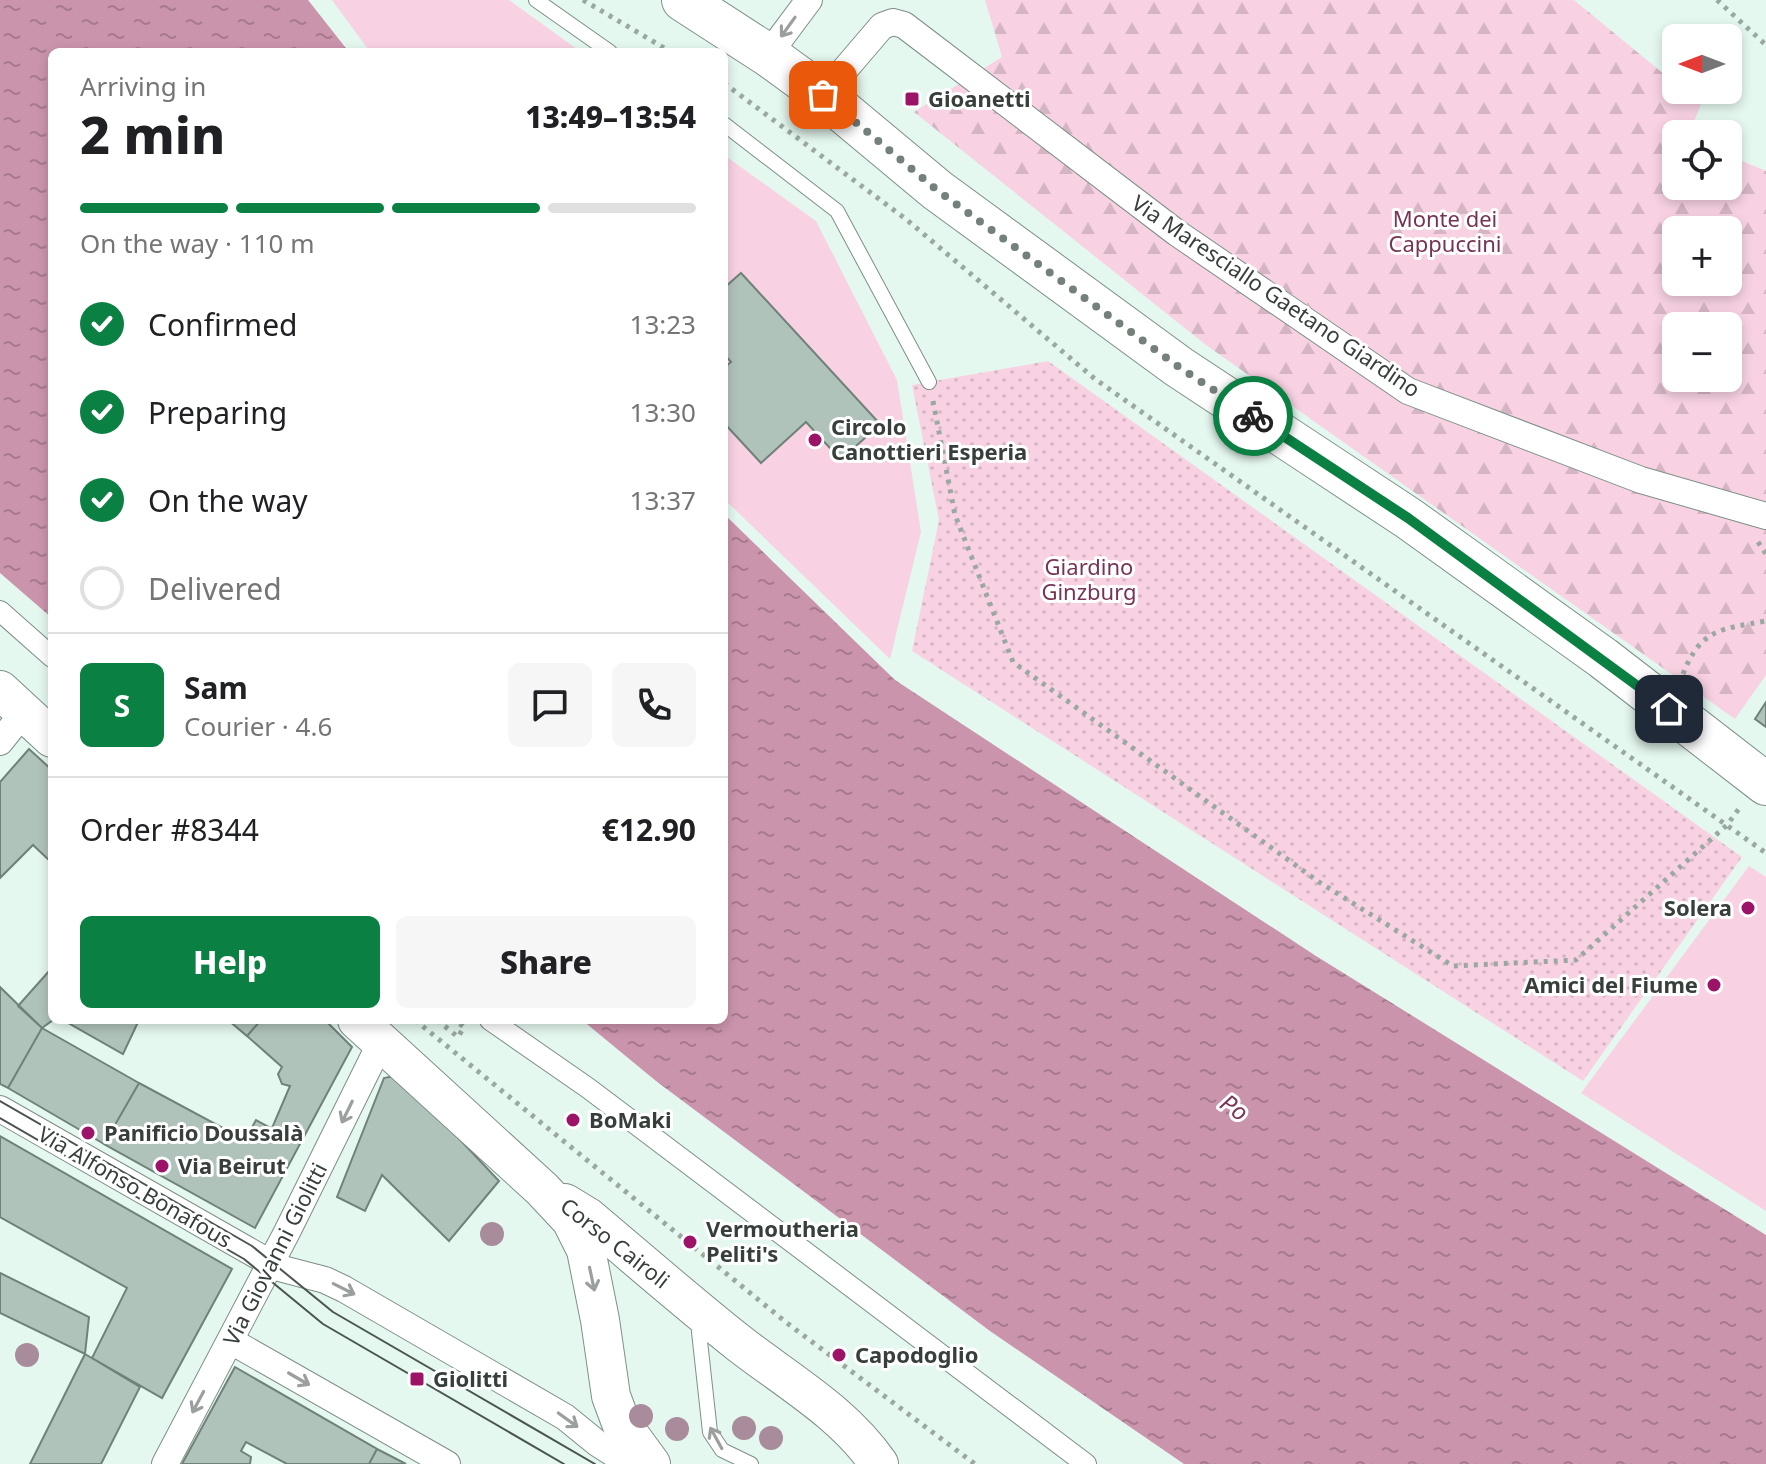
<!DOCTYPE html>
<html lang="en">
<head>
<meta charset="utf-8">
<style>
	:root { --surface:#fff; --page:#f6f6f6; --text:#202124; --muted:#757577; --line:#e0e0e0; --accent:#0b8043 }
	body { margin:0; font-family:"Noto Sans",sans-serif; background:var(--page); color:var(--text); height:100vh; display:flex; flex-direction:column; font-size:30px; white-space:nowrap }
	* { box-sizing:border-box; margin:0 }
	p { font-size:26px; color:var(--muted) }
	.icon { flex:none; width:44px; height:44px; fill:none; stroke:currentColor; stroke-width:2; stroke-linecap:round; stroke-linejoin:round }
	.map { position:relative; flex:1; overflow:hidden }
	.sheet { position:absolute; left:48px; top:48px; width:680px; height:976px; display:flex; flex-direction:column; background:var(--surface); border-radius:12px; box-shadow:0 4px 12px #0003 }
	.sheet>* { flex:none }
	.needle { width:52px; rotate:270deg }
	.fabs { position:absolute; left:1662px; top:24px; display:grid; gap:16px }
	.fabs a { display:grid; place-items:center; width:80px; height:80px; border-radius:12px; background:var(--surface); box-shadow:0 4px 12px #0003; font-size:40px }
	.pin { position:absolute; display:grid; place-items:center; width:68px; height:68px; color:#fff; margin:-34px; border-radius:16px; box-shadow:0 4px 12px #0006 }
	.courier { position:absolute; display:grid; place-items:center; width:80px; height:80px; margin:-40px; border:6px solid #0b8043; border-radius:50%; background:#fff; color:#222; box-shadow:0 2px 10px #0007 }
	.overview em { font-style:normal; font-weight:800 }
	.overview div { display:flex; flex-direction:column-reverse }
	.overview { display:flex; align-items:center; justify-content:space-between; height:136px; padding:0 32px }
	h1 { font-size:52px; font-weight:800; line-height:60px }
	.bar { display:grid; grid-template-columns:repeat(4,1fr); gap:12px 8px; align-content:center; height:96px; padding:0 32px }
	.bar i { height:10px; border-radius:6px; background:var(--line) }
	.bar .selected { background:var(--accent) }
	.bar p { grid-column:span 4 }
	.line { display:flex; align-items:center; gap:20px; padding:0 32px; border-top:2px solid var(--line) }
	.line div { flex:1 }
	.round { display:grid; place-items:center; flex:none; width:84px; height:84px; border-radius:12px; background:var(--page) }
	ol { padding:0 32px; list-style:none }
	li { display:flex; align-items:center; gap:24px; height:88px }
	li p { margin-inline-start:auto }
	li .icon { padding:8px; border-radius:50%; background:var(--accent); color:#fff; stroke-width:4 }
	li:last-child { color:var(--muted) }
	li i { width:44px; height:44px; border:4px solid var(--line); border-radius:50% }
	.primary-button { display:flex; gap:16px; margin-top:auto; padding:16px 32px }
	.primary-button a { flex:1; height:92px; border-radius:12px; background:var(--accent); color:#fff; font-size:32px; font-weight:800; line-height:92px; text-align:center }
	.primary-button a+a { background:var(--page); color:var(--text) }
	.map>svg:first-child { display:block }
</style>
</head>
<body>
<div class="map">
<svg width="1766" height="1464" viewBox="0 0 1766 1464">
	<defs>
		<pattern id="green-dots" width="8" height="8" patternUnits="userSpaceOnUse" patternTransform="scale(2)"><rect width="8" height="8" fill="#f8d2e3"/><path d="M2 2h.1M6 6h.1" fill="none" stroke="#d5b5c4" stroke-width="1.8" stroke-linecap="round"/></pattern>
		<pattern id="forest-firs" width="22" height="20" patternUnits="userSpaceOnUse" patternTransform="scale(2)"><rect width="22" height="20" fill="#f8d2e3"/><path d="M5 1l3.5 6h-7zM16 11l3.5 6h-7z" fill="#d5b5c4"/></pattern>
		<pattern id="water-ripples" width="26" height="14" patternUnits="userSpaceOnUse" patternTransform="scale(2)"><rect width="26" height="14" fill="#cb94ad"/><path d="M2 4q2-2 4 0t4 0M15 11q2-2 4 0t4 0" fill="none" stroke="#a67a8e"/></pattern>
	</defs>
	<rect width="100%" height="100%" fill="#e5f8ef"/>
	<path fill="url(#green-dots)" d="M1048,361L1742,857L1583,1081L912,651L939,520L912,385Z"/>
	<path fill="url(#forest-firs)" fill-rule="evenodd" d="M985,0H1574L1676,84V90H1683L1701,104L1689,134H1676V186H1728V155L1766,171V675L1735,719L1206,345L914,112L1002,57ZM1676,230H1728V282H1676ZM1676,326H1728V378H1676Z"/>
	<path fill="#f8d2e3" d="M332,0H509L581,52H370Z
		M724,155L816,221L897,380L921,532L890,659L724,499Z
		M1749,866L1766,877V1211L1581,1093Z"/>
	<path fill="url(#water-ripples)" d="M0,0H308L349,52H52V618L0,573Z
		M724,514L895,680L1316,956L1766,1235V1464H1184L990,1331L656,1081L582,1020H724Z"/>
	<path fill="#b0c3ba" stroke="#70817a" stroke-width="2" d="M741,273L880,424L841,460L806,422L761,463L724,423V368L731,362L724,354V288Z
		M1766,702V727L1755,719Z
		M29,749L52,770V863L33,845L0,878V782Z
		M50,970L53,1020L42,1028L18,1006Z
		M0,987L42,1028L8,1088L0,1084Z
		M63,1020H139L123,1054Z
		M228,1020H261L247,1036Z
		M261,1020H325L352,1047L300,1144L272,1128L290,1086L282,1084L278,1074L282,1067L247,1036Z
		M42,1028L139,1083L104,1144L8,1088Z
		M399,1075L499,1181L449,1241L382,1175L365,1211L337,1197L384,1078Z
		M139,1083L245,1140L256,1120L300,1144L255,1228L104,1144Z
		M0,1136L232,1269L162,1398L92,1358L127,1288L0,1217Z
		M0,1273L89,1317L85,1354L0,1313Z
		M85,1354L140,1387L101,1464H30Z
		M235,1367L377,1449L369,1464H287L246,1442L241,1451L251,1457L250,1464H182Z
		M377,1449L406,1464H369Z"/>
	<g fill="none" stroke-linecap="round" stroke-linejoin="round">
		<defs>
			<path id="service" d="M536,0L610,52
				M724,124L837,211L929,382
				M699,1332L710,1432L722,1450L751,1464"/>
			<path id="pedestrian" d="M0,611L52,657
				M490,1020L588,1088L1086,1464"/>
			<path id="minor" d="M893,22L904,25L1177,233L1408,391L1641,480L1766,516
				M768,55L809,0
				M823,95L882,26L893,22
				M0,742L24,712
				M0,1109L279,1268L325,1280L344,1289L565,1417L597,1443L630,1464
				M231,1341L447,1464
				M165,1464L287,1232L381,1042"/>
			<path id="secondary" d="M0,690L52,738
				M357,1020L542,1189L571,1220L586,1250L600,1320L611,1396L621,1423L651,1464
				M565,1203L588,1217C638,1259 688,1303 740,1344C789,1382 843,1412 879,1464"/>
			<path id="primary" d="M683,0L768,55L823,95L937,190L1179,367L1408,518L1603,658L1766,784"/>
		</defs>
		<use href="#service" stroke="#7d8f87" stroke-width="16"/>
		<use href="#pedestrian" stroke="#7d8f87" stroke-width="22"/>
		<use href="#minor" stroke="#7d8f87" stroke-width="28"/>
		<use href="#secondary" stroke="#7d8f87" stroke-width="40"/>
		<use href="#primary" stroke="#7d8f87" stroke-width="44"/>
		<path stroke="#9aa8a1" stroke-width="5" stroke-dasharray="4 6" stroke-linecap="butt" d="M583,0L671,52
			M1717,0L1766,45
			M724,83L907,220L1095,379L1766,853
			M933,401L955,515L1013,662L1319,882L1453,966L1576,960L1727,825L1741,806
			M1758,542L1766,554
			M1683,674C1701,628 1722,629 1766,621
			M415,1020L787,1323L975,1464
			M437,1020L458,1037L464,1027L455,1020"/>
		<use href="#service" stroke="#fff" stroke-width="14"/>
		<use href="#pedestrian" stroke="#fff" stroke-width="20"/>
		<use href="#minor" stroke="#fff" stroke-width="26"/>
		<use href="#secondary" stroke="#fff" stroke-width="38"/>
		<use href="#primary" stroke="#fff" stroke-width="42"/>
		<path stroke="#4b544f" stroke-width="2" d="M0,1101L252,1246L333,1312L595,1464
			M0,1118L244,1259L323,1324L564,1464"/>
	</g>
	<g fill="#a88c9b">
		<circle cx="492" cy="1234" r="12"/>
		<circle cx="27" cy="1355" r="12"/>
		<circle cx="641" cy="1416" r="12"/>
		<circle cx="744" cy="1428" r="12"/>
		<circle cx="677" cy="1429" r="12"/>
		<circle cx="771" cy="1438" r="12"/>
	</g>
	<defs><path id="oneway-shaft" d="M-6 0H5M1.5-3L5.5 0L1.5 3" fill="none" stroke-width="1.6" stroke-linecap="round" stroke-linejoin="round" transform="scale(2)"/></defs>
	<g stroke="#9b9f9d">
		<use href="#oneway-shaft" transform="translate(788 27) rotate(126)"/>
		<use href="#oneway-shaft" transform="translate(347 1112) rotate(116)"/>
		<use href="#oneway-shaft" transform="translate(592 1279) rotate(78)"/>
		<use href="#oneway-shaft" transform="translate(344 1289) rotate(27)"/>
		<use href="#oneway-shaft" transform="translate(299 1379) rotate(30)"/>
		<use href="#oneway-shaft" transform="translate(198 1402) rotate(118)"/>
		<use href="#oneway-shaft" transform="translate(568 1420) rotate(36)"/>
		<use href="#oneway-shaft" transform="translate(716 1438) rotate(-119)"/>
	</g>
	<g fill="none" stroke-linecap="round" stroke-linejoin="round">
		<path stroke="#74807a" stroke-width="8" stroke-dasharray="0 14.4" d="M823,95L937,190L1179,367L1253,416"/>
		<path stroke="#0b8043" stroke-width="10" d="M1253,416L1408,518L1669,709"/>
	</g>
	<g fill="#9b1467" stroke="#fff" stroke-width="3">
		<rect x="904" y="91" width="16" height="16" rx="4"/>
		<circle cx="815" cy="440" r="8"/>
		<circle cx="1748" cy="908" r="8"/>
		<circle cx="1714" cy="985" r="8"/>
		<circle cx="573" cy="1120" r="8"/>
		<circle cx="88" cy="1133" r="8"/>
		<circle cx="162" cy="1166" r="8"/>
		<circle cx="690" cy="1242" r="8"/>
		<circle cx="839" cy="1355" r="8"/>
		<rect x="409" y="1371" width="16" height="16" rx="4"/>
	</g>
	<g text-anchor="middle" stroke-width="6" stroke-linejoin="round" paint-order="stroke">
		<g font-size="22" font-weight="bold" fill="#373f3b" stroke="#fff" text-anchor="start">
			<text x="928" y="107">Gioanetti</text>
			<text x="831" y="435">Circolo<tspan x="831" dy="25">Canottieri Esperia</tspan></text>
			<text x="1732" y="916" text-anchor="end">Solera</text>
			<text x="1698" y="993" text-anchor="end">Amici del Fiume</text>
			<text x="589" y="1128">BoMaki</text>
			<text x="104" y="1141">Panificio Doussalà</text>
			<text x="178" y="1174">Via Beirut</text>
			<text x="706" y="1237">Vermoutheria<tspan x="706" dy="25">Peliti's</tspan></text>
			<text x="855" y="1363">Capodoglio</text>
			<text x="433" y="1387">Giolitti</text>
		</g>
		<g font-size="22" fill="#763356" stroke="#fff">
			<text x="1445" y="227">Monte dei<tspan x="1445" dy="25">Cappuccini</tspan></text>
			<text x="1089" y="575">Giardino<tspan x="1089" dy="25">Ginzburg</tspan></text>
		</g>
		<g font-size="22" fill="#373f3b" stroke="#fff">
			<text transform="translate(1276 296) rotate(34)" y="8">Via Maresciallo Gaetano Giardino</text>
			<text transform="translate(135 1187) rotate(30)" y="8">Via Alfonso Bonafous</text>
			<text transform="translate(615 1243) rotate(38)" y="8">Corso Cairoli</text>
			<text transform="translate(275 1254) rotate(-63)" y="8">Via Giovanni Giolitti</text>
		</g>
		<g font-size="24" font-style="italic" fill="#7b375a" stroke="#fff">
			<text transform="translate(1234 1108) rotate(35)" y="8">Po</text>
		</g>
	</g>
</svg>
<div class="fabs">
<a><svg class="needle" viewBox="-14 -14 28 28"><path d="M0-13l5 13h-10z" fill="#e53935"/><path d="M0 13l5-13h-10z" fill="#757577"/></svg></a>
<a><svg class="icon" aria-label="locate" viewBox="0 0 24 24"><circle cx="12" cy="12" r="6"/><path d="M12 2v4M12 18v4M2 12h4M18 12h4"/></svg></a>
<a>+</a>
<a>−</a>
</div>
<div class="pin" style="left:823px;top:95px;background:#ea580c"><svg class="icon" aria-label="bag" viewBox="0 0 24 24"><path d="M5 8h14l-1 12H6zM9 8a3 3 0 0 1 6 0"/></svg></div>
<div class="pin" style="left:1669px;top:709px;background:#1f2937"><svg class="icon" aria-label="home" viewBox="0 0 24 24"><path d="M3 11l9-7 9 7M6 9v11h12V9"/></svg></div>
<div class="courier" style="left:1253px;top:416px"><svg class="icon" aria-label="bike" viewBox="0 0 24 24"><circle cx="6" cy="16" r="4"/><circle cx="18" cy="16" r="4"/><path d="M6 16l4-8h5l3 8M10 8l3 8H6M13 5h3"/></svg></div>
<section class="sheet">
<div class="overview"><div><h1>2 min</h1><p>Arriving in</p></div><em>13:49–13:54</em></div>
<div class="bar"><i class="selected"></i><i class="selected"></i><i class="selected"></i><i></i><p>On the way · 110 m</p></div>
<ol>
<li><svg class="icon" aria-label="check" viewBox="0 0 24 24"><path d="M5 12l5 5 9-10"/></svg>Confirmed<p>13:23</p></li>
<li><svg class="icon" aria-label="check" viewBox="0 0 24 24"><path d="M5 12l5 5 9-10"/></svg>Preparing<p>13:30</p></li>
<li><svg class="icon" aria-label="check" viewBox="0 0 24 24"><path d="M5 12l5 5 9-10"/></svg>On the way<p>13:37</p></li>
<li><i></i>Delivered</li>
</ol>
<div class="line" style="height:144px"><b class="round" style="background:var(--accent);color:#fff">S</b><div><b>Sam</b><p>Courier · 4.6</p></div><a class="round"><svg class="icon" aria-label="chat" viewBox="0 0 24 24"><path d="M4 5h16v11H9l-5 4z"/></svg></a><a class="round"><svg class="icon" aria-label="phone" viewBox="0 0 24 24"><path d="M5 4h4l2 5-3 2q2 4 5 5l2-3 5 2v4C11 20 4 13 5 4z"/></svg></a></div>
<div class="line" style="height:104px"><div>Order #8344</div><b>€12.90</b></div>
<div class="primary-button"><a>Help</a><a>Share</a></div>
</section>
</div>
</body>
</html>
